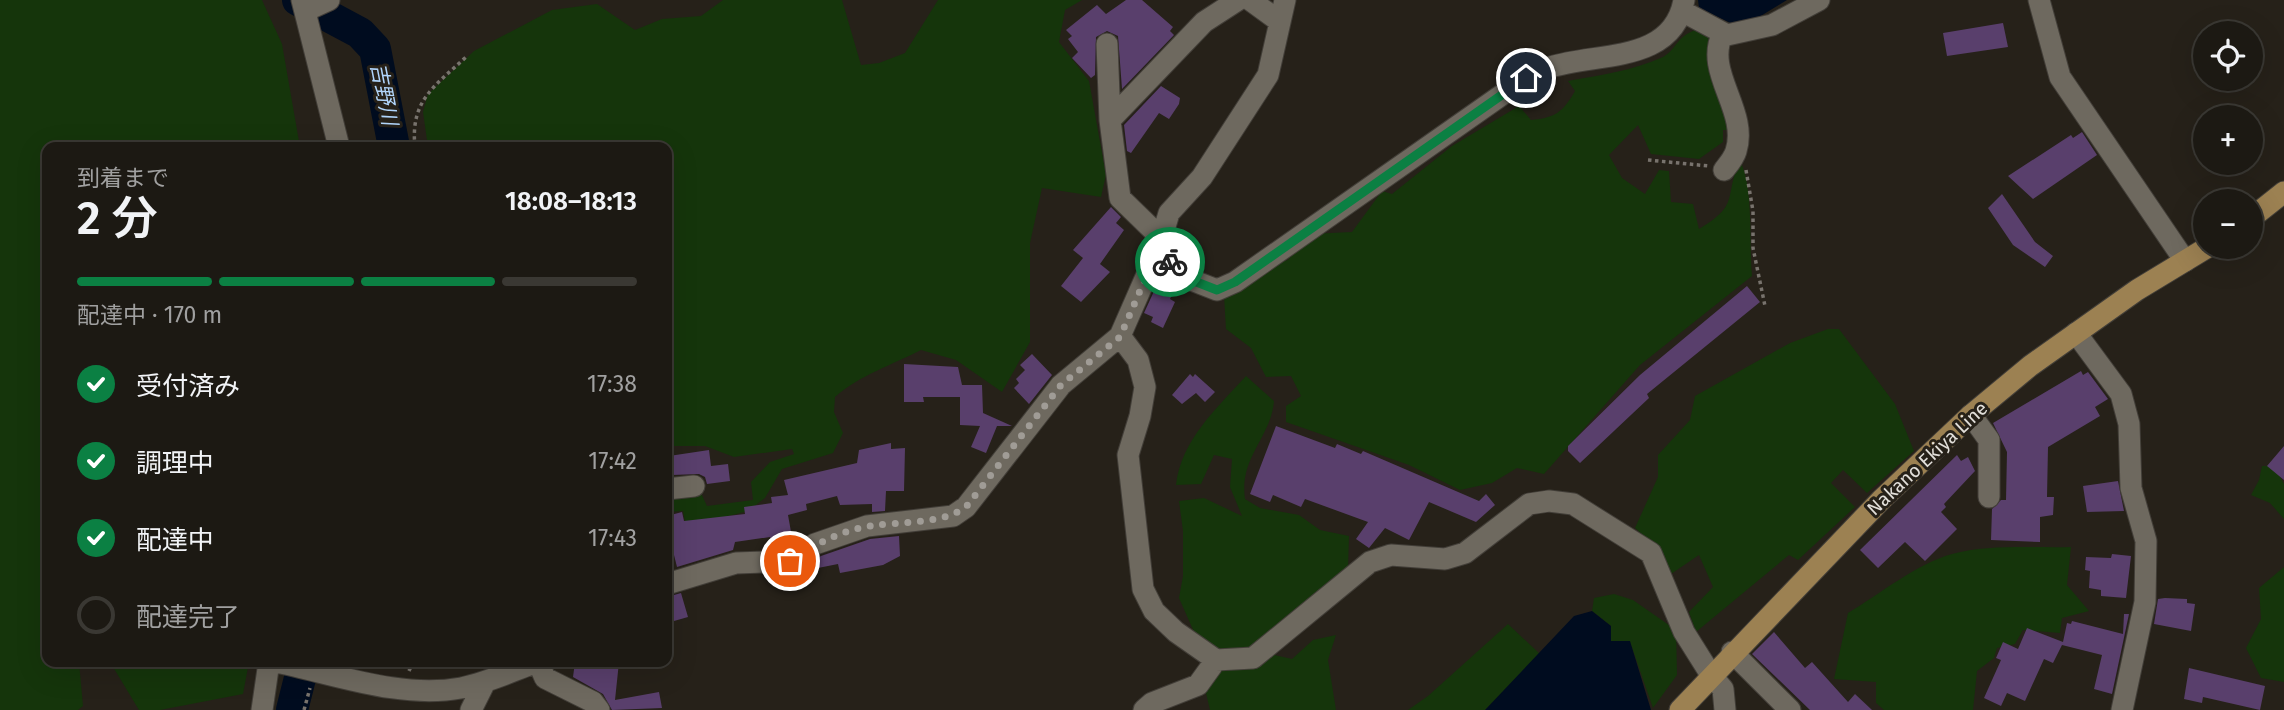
<!DOCTYPE html>
<html lang="ja">
<head>
<meta charset="utf-8">
<style>
	:root { --surface:#1c1913; --page:#25221c; --text:#f1f3f6; --muted:#a0a0a0; --line:#3a3833; --accent:#0b8043 }
	body { margin:0; font-family:"Fira Sans","Noto Sans JP",sans-serif; background:var(--page); color:var(--text); height:100vh; display:flex; flex-direction:column; font-size:26px; white-space:nowrap }
	* { box-sizing:border-box; margin:0 }
	p { font-size:23px; color:var(--muted) }
	.icon { flex:none; width:38px; height:38px; fill:none; stroke:currentColor; stroke-width:2; stroke-linecap:round; stroke-linejoin:round }
	.map { position:relative; flex:1; overflow:hidden }
	.panel { position:absolute; left:42px; top:142px; width:630px; height:525px; display:flex; flex-direction:column; background:var(--surface); border-radius:14px; box-shadow:0 7px 28px #0002,0 0 0 2px var(--line) }
	.panel>* { flex:none }
	.controls { position:absolute; left:2193px; top:21px; display:grid; gap:14px }
	.controls a { display:grid; place-items:center; width:70px; height:70px; border-radius:50%; background:var(--surface); box-shadow:0 7px 28px #0002,0 0 0 2px var(--line); font-size:35px }
	.pin { position:absolute; display:grid; place-items:center; width:60px; height:60px; color:#fff; margin:-30px; border:4px solid #fff; border-radius:50%; box-shadow:0 2px 7px #0007 }
	.courier { position:absolute; display:grid; place-items:center; width:70px; height:70px; margin:-35px; border:5px solid #0b8043; border-radius:50%; background:#fff; color:#222; box-shadow:0 2px 9px #0007 }
	.overview em { font-style:normal; font-weight:600 }
	.overview div { display:flex; flex-direction:column-reverse }
	.overview { display:flex; align-items:center; justify-content:space-between; height:119px; padding:0 35px }
	h1 { font-size:46px; font-weight:600; line-height:52px }
	.bar { display:grid; grid-template-columns:repeat(4,1fr); gap:10px 7px; align-content:center; height:84px; padding:0 35px }
	.bar i { height:9px; border-radius:5px; background:var(--line) }
	.bar .active { background:var(--accent) }
	.bar p { grid-column:span 4 }
	ol { padding:0 35px; list-style:none }
	li { display:flex; align-items:center; gap:21px; height:77px }
	li p { margin-inline-start:auto }
	li .icon { padding:7px; border-radius:50%; background:var(--accent); color:#fff; stroke-width:4 }
	li:last-child { color:var(--muted) }
	li i { width:38px; height:38px; border:4px solid var(--line); border-radius:50% }
	.map>svg:first-child { display:block }
</style>
</head>
<body>
<div class="map">
<svg width="2284" height="710" viewBox="0 0 2284 710">
	<rect width="100%" height="100%" fill="#262119"/>
	<path fill="#15350b" d="M0,0H262L282,44L300,147H47V662H79L83,706L78,710H0Z
		M723,0H842L861,65L879,63L905,53L938,0H1082L1065,10L1059,42L1089,81L1106,175L1101,197L1042,188L1030,243V342L1002,392L956,360L921,350C892,365 860,375 835,397L834,412L843,433L833,453L782,469L765,498L748,511L686,527L683,511L667,512V494L701,493L707,506L753,500L751,482L770,462L794,454L792,449L734,457L705,446H667V147H428L423,112L428,94L474,51L552,10L597,4L635,30L662,19L701,16Z
		M1695,30L1707,31L1713,36L1708,39L1711,62L1731,130H1723V142L1699,159L1651,154L1638,125L1609,155L1622,178L1645,194L1659,170L1669,171L1671,202L1693,204L1699,229C1741,204 1723,198 1740,161C1754,187 1749,245 1752,276L1640,365L1544,474L1517,468L1492,483L1460,490L1409,465L1286,422V406L1301,396L1291,376L1266,377L1251,348L1226,329L1224,295L1268,265L1288,260L1309,234L1352,232L1382,191L1392,194L1452,146L1519,106L1531,120C1555,118 1563,112 1575,91L1568,81C1600,75 1632,71 1663,57C1676,50 1676,37 1695,30Z
		M1828,329H1839L1895,404L1914,451L1867,493L1843,470L1831,483L1855,507L1798,560L1789,555L1696,632L1689,612L1713,587L1699,555L1671,574L1658,548L1635,528L1658,477V455L1690,420L1695,396L1790,343Z
		M1246,376L1274,401C1271,438 1239,457 1245,499L1260,508L1299,515L1320,530L1349,536L1348,569L1253,648L1210,650L1198,641L1179,598L1183,576V531L1179,501L1204,498L1242,516L1230,487L1232,459L1214,455L1201,484L1176,485C1181,440 1217,408 1246,376Z
		M2262,466H2274L2284,484V519L2270,503L2251,495L2259,480Z
		M2071,547L2067,585L2089,611L2062,618L2060,633L2023,630L2015,644L1997,648L1994,658L1977,671L1973,710H1884L1876,703V682L1834,679L1848,613C1880,594 1916,564 1952,554C1989,544 2033,548 2071,547Z
		M2284,567V682L2261,678L2246,648L2261,619L2259,588Z
		M1614,594L1633,600L1676,630L1677,675L1653,708L1630,642L1611,641V626L1592,611L1594,598Z
		M1508,624L1540,654L1485,710H1408L1428,696Z
		M1336,635L1328,660L1336,710H1210L1206,693L1225,666L1270,654L1292,659L1313,640Z
		M110,662H249L243,694L160,710H139Z"/>
	<path fill="#000c1f" d="M1698,0H1787L1741,28L1699,8Z
		M1592,611L1611,626V641H1630L1651,710H1485L1574,616Z"/>
	<g fill="none" stroke-linecap="round" stroke-linejoin="round">
		<path stroke="#000c1f" stroke-width="32" d="M298,0L360,33L375,49L394,147
			M292,710L304,662"/>
	</g>
	<path fill="#593f6c" d="M1126,0H1142L1173,27L1170,31L1174,35L1122,89L1118,36L1107,31L1096,37L1095,75L1091,78L1072,58L1078,52L1068,39L1072,36L1066,30L1097,5L1106,14Z
		M2003,23L2008,47L1947,56L1943,33Z
		M1161,86L1180,98L1179,104L1169,119L1159,113L1131,153L1127,151L1124,125Z
		M2082,132L2097,155L2033,199L2008,176L2071,135L2073,138Z
		M2002,194L2035,242L2053,256L2045,267L2013,245L1988,208Z
		M1111,207L1121,217L1116,223L1124,230L1100,264L1110,272L1081,302L1061,286L1083,258L1073,250Z
		M1161,276L1177,284L1170,299L1175,302L1163,328L1151,322L1153,317L1144,313Z
		M1747,286L1760,302L1647,394L1649,398L1580,463L1568,451V446L1640,375Z
		M1032,354L1052,375L1029,404L1014,388L1019,383L1016,379L1025,370L1020,365Z
		M904,364L958,367L962,385H982L983,413L1012,426H997L986,453L971,447L980,426L960,425V397H923L924,402H904Z
		M2081,371L2083,375L2088,372L2108,399L2095,407L2100,416L2048,447L2047,497H2054L2053,515L2040,517V542L1991,540L1992,509L2001,500H2006L2007,452L1993,423Z
		M1190,374L1193,377L1195,374L1215,392L1205,402L1196,393L1182,404L1172,395Z
		M1276,426L1335,448L1337,444L1361,454L1363,451L1479,501L1486,494L1495,505L1476,522L1429,502L1409,540L1385,528L1369,548L1356,539L1368,522L1305,499L1301,507L1273,495L1270,502L1250,494Z
		M891,443V449L905,448L904,491H886L885,511L872,512V504L840,505L837,496L806,504L807,510L788,515L793,543L786,548L772,549L770,537L735,542L733,550L677,567L674,555L670,556L667,516L682,512L684,521L745,514L744,507L772,503L771,497L788,495L784,480L857,463L859,450Z
		M2284,446V480L2267,466Z
		M709,450L711,466L728,464L730,481L707,484L705,477L699,474L672,475L669,456Z
		M1957,455L1961,461L1968,457L1975,471L1944,504L1946,507L1941,512L1957,529L1925,561L1905,542L1878,568L1860,550Z
		M2118,481L2124,511L2087,512L2083,486Z
		M899,536L900,556L883,565L840,573L838,564L818,568L816,559L821,556L870,539Z
		M2112,554L2131,556L2126,598L2101,596V590L2089,588L2090,571L2085,570L2086,557L2111,558Z
		M681,593L688,617L667,623V597Z
		M2165,598L2187,599V603L2195,604L2191,631L2154,624L2158,599Z
		M2124,614H2129L2112,694L2094,689L2102,655L2062,645L2063,643L2053,663L2044,659L2025,701L2007,693L2001,706L1984,698L2001,660L1996,658L2003,642L2018,649L2027,628L2063,642L2067,623L2071,624L2072,621L2123,634Z
		M1774,632L1805,668L1812,662L1848,702L1855,694L1872,710H1810L1752,654Z
		M575,662H619L615,700L659,692L662,708L612,710L603,694L573,677Z
		M2189,668L2265,686L2260,710L2203,697L2202,703L2184,699Z"/>
	<g fill="none" stroke-linecap="round" stroke-linejoin="round">
		<defs>
			<path id="minor" d="M302,0L339,147
				M1250,0L1279,21
				M2039,0L2060,77L2185,261
				M305,11L329,0
				M1682,11L1727,35L1772,25L1819,0
				M1723,33C1703,72 1749,110 1736,151C1734,158 1728,165 1724,170
				M1107,44L1110,120L1120,198L1155,232L1166,258L1194,281L1217,290L1235,282L1526,78C1534,74 1542,70 1551,67C1597,52 1673,64 1684,0
				M1110,120L1204,22L1238,0
				M2076,333L2121,394L2129,424L2131,488L2146,541L2145,602L2122,710
				M1120,336L1138,360L1145,387L1140,416L1128,455L1143,589L1154,611L1176,632L1216,660L1253,658L1370,562L1391,555L1445,559L1465,553L1529,504L1549,501L1573,504L1651,553L1684,632L1711,675L1723,689L1725,710
				M1971,415L1989,440V497
				M667,489L694,486
				M667,584L736,563L790,561L815,544L867,526L953,516L966,507L1061,385L1120,336L1159,247L1169,213L1202,177L1268,75L1285,0
				M1732,652L1790,710
				M276,662C335,674 400,699 461,688C487,683 512,671 537,662
				M538,662L545,678L593,702L599,710
				M262,710L269,662
				M471,710L485,682
				M1144,710L1152,703L1198,685L1216,660"/>
			<path id="major" d="M2250,219L2284,192
				M1680,710L1881,500L1971,415L2030,366L2137,290L2208,247"/>
		</defs>
		<use href="#minor" stroke="#423e38" stroke-width="23"/>
		<use href="#major" stroke="#423e38" stroke-width="23"/>
		<path stroke="#78736d" stroke-width="3.5" stroke-dasharray="3.5 3.5" stroke-linecap="butt" d="M415,147C410,100 435,86 466,57
			M1648,160L1709,166
			M1746,170L1753,211V248L1765,306
			M409,671L413,662
			M304,710L310,688"/>
		<use href="#minor" stroke="#6e695f" stroke-width="21"/>
		<use href="#major" stroke="#9c8152" stroke-width="21"/>
	</g>
	<g fill="none" stroke-linecap="round" stroke-linejoin="round">
		<path stroke="#a09c96" stroke-width="7" stroke-dasharray="0 12.6" d="M790,561C814,545 842,530 870,526C901,521 940,525 966,507L1061,385L1120,337L1159,247L1170,262"/>
		<path stroke="#0b8043" stroke-width="9" d="M1170,262L1194,281L1217,290L1235,282L1526,78"/>
	</g>
	<g text-anchor="middle" stroke-width="6" stroke-linejoin="round" paint-order="stroke">
		<g font-size="19" fill="#e2dfda" stroke="#262119">
			<text transform="translate(1927 458) rotate(-43)" y="7">Nakano Ekiya Line</text>
		</g>
		<g font-size="21" font-style="italic" fill="#b1d5fb" stroke="#262119">
			<text transform="translate(384 94) rotate(79)" y="7">吉野川</text>
		</g>
	</g>
</svg>
<div class="controls">
<a><svg class="icon" aria-label="locate" viewBox="0 0 24 24"><circle cx="12" cy="12" r="6"/><path d="M12 2v4M12 18v4M2 12h4M18 12h4"/></svg></a>
<a>+</a>
<a>−</a>
</div>
<div class="pin" style="left:790px;top:561px;background:#ea580c"><svg class="icon" aria-label="bag" viewBox="0 0 24 24"><path d="M5 8h14l-1 12H6zM9 8a3 3 0 0 1 6 0"/></svg></div>
<div class="pin" style="left:1526px;top:78px;background:#1f2937"><svg class="icon" aria-label="home" viewBox="0 0 24 24"><path d="M3 11l9-7 9 7M6 9v11h12V9"/></svg></div>
<div class="courier" style="left:1170px;top:262px"><svg class="icon" aria-label="bike" viewBox="0 0 24 24"><circle cx="6" cy="16" r="4"/><circle cx="18" cy="16" r="4"/><path d="M6 16l4-8h5l3 8M10 8l3 8H6M13 5h3"/></svg></div>
<section class="panel">
<div class="overview"><div><h1>2 分</h1><p>到着まで</p></div><em>18:08–18:13</em></div>
<div class="bar"><i class="active"></i><i class="active"></i><i class="active"></i><i></i><p>配達中 · 170 m</p></div>
<ol>
<li><svg class="icon" aria-label="check" viewBox="0 0 24 24"><path d="M5 12l5 5 9-10"/></svg>受付済み<p>17:38</p></li>
<li><svg class="icon" aria-label="check" viewBox="0 0 24 24"><path d="M5 12l5 5 9-10"/></svg>調理中<p>17:42</p></li>
<li><svg class="icon" aria-label="check" viewBox="0 0 24 24"><path d="M5 12l5 5 9-10"/></svg>配達中<p>17:43</p></li>
<li><i></i>配達完了</li>
</ol>
</section>
</div>
</body>
</html>
